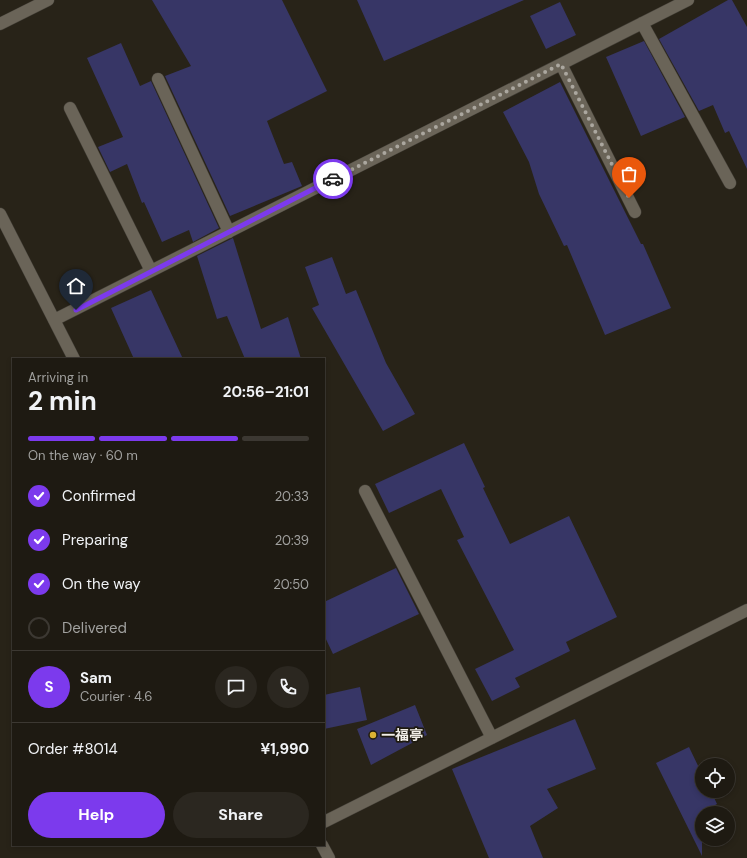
<!DOCTYPE html>
<html lang="en">
<head>
<meta charset="utf-8">
<style>
	:root { --surface:#1e1a12; --page:#2b2720; --text:#f1f3f6; --muted:#a1a19f; --line:#3c3832; --accent:#7c3aed }
	body { margin:0; font-family:"DM Sans","Noto Sans JP",sans-serif; background:var(--page); color:var(--text); height:100vh; display:flex; flex-direction:column; font-size:15px; white-space:nowrap }
	* { box-sizing:border-box; margin:0 }
	p { font-size:13px; color:var(--muted) }
	.icon { flex:none; width:22px; height:22px; fill:none; stroke:currentColor; stroke-width:2; stroke-linecap:round; stroke-linejoin:round }
	.map { position:relative; flex:1; overflow:hidden }
	.sheet { position:absolute; left:12px; top:358px; width:313px; height:488px; display:flex; flex-direction:column; background:var(--surface); border-radius:0px; box-shadow:0 2px 6px #0003,0 0 0 1px var(--line) }
	.sheet>* { flex:none }
	.buttons { position:absolute; left:695px; top:758px; display:grid; gap:8px }
	.buttons a { display:grid; place-items:center; width:40px; height:40px; border-radius:50%; background:var(--surface); box-shadow:0 2px 6px #0003,0 0 0 1px var(--line); font-size:20px }
	.pin { position:absolute; display:grid; place-items:center; width:34px; height:34px; color:#fff; margin:-41px -17px; border-radius:50% 50% 50% 0; rotate:-45deg; box-shadow:0 0 4px #0007 }
	.pin .icon { rotate:45deg }
	.courier { position:absolute; display:grid; place-items:center; width:40px; height:40px; margin:-20px; border:3px solid #7c3aed; border-radius:50%; background:#fff; color:#222; box-shadow:0 1px 5px #0007 }
	.summary em { font-style:normal; font-weight:700 }
	.summary div { display:flex; flex-direction:column-reverse }
	.summary { display:flex; align-items:center; justify-content:space-between; height:68px; padding:0 16px }
	h1 { font-size:26px; font-weight:700; line-height:30px }
	.bar { display:grid; grid-template-columns:repeat(4,1fr); gap:6px 4px; align-content:center; height:48px; padding:0 16px }
	.bar i { height:5px; border-radius:3px; background:var(--line) }
	.bar .selected { background:var(--accent) }
	.bar p { grid-column:span 4 }
	.line { display:flex; align-items:center; gap:10px; padding:0 16px; border-top:1px solid var(--line) }
	.line div { flex:1 }
	.round { display:grid; place-items:center; flex:none; width:42px; height:42px; border-radius:21px; background:var(--page) }
	ol { padding:0 16px; list-style:none }
	li { display:flex; align-items:center; gap:12px; height:44px }
	li p { margin-inline-start:auto }
	li .icon { padding:4px; border-radius:50%; background:var(--accent); color:#fff; stroke-width:4 }
	li:last-child { color:var(--muted) }
	li i { width:22px; height:22px; border:2px solid var(--line); border-radius:50% }
	.primary-button { display:flex; gap:8px; margin-top:auto; padding:8px 16px }
	.primary-button a { flex:1; height:46px; border-radius:24px; background:var(--accent); color:#fff; font-size:16px; font-weight:700; line-height:46px; text-align:center }
	.primary-button a+a { background:var(--page); color:var(--text) }
	.map>svg:first-child { display:block }
</style>
</head>
<body>
<div class="map">
<svg width="747" height="858" viewBox="0 0 747 858">
	<rect width="100%" height="100%" fill="#282318"/>
	<path fill="#373666" d="M152,0H282L327,91L267,121L284,164L292,162L302,186L230,216L165,76L191,66Z
		M357,0H524L384,61Z
		M728,0H732L747,27V169L729,131L725,133L713,105L699,111L659,39Z
		M560,2L576,35L546,49L530,16Z
		M644,41L685,117L641,136L606,57Z
		M121,43L140,86L151,81L219,228L193,242L189,230L162,242L144,202L142,203L127,164L110,172L98,147L123,137L87,58Z
		M560,82L641,244H643L671,308L605,335L567,245L564,246L539,194L529,162L503,112Z
		M233,238L261,329L288,317L301,359H245L227,316L217,319L197,256Z
		M332,257L346,294L356,290L386,363L415,414L383,431L312,308L319,305L305,267Z
		M151,290L183,359H134L111,308Z
		M464,443L485,487L483,488L510,544L569,516L617,617L566,642L570,651L515,678L520,687L492,701L475,669L514,650L457,540L464,537L441,489L389,513L375,484Z
		M396,568L419,614L333,654L324,635V602Z
		M360,687L367,720L324,729V695Z
		M415,705L427,735L371,765L357,729Z
		M575,719L596,769L547,789L558,808L530,826L543,858H489L452,769Z
		M689,747L702,774V791H711L717,804L702,812V856L656,763Z"/>
	<g fill="none" stroke-linecap="round" stroke-linejoin="round">
		<defs>
			<path id="minor" d="M642,23L730,183
				M0,24L48,0
				M561,64L635,212
				M158,79L229,232
				M70,108L151,271
				M0,214L74,359
				M54,320L688,0
				M365,491L492,738
				M324,822L747,610
				M322,845L329,858"/>
		</defs>
		<use href="#minor" stroke="#423e36" stroke-width="13"/>
		<use href="#minor" stroke="#6a6458" stroke-width="12"/>
	</g>
	<g fill="none" stroke-linecap="round" stroke-linejoin="round">
		<path stroke="#aba79f" stroke-width="4" stroke-dasharray="0 7.2" d="M333,179L561,64L629,198"/>
		<path stroke="#7c3aed" stroke-width="5" d="M76,310L333,179"/>
	</g>
	<circle fill="#dbb233" stroke="#1e1a0f" stroke-width="1.5" cx="373" cy="735" r="4"/>
	<g text-anchor="middle" stroke-width="3.5" stroke-linejoin="round" paint-order="stroke">
		<g font-size="14" font-weight="bold" fill="#f1eee7" stroke="#1e1a0f" text-anchor="start">
			<text x="381" y="740">一福亭</text>
		</g>
	</g>
</svg>
<div class="buttons">
<a><svg class="icon" aria-label="locate" viewBox="0 0 24 24"><circle cx="12" cy="12" r="6"/><path d="M12 2v4M12 18v4M2 12h4M18 12h4"/></svg></a>
<a><svg class="icon" aria-label="layers" viewBox="0 0 24 24"><path d="M12 4l9 5-9 5-9-5zM3 14l9 5 9-5"/></svg></a>
</div>
<div class="pin" style="left:629px;top:198px;background:#ea580c"><svg class="icon" aria-label="bag" viewBox="0 0 24 24"><path d="M5 8h14l-1 12H6zM9 8a3 3 0 0 1 6 0"/></svg></div>
<div class="pin" style="left:76px;top:310px;background:#1f2937"><svg class="icon" aria-label="home" viewBox="0 0 24 24"><path d="M3 11l9-7 9 7M6 9v11h12V9"/></svg></div>
<div class="courier" style="left:333px;top:179px"><svg class="icon" aria-label="car" viewBox="0 0 24 24"><path d="M5 17H2v-5l4-1 3-4h7l3 4 3 1v5h-3M9 17h6M6 11h13"/><circle cx="7" cy="17" r="2"/><circle cx="17" cy="17" r="2"/></svg></div>
<section class="sheet">
<div class="summary"><div><h1>2 min</h1><p>Arriving in</p></div><em>20:56–21:01</em></div>
<div class="bar"><i class="selected"></i><i class="selected"></i><i class="selected"></i><i></i><p>On the way · 60 m</p></div>
<ol>
<li><svg class="icon" aria-label="check" viewBox="0 0 24 24"><path d="M5 12l5 5 9-10"/></svg>Confirmed<p>20:33</p></li>
<li><svg class="icon" aria-label="check" viewBox="0 0 24 24"><path d="M5 12l5 5 9-10"/></svg>Preparing<p>20:39</p></li>
<li><svg class="icon" aria-label="check" viewBox="0 0 24 24"><path d="M5 12l5 5 9-10"/></svg>On the way<p>20:50</p></li>
<li><i></i>Delivered</li>
</ol>
<div class="line" style="height:72px"><b class="round" style="background:var(--accent);color:#fff">S</b><div><b>Sam</b><p>Courier · 4.6</p></div><a class="round"><svg class="icon" aria-label="chat" viewBox="0 0 24 24"><path d="M4 5h16v11H9l-5 4z"/></svg></a><a class="round"><svg class="icon" aria-label="phone" viewBox="0 0 24 24"><path d="M5 4h4l2 5-3 2q2 4 5 5l2-3 5 2v4C11 20 4 13 5 4z"/></svg></a></div>
<div class="line" style="height:52px"><div>Order #8014</div><b>¥1,990</b></div>
<div class="primary-button"><a>Help</a><a>Share</a></div>
</section>
</div>
</body>
</html>
